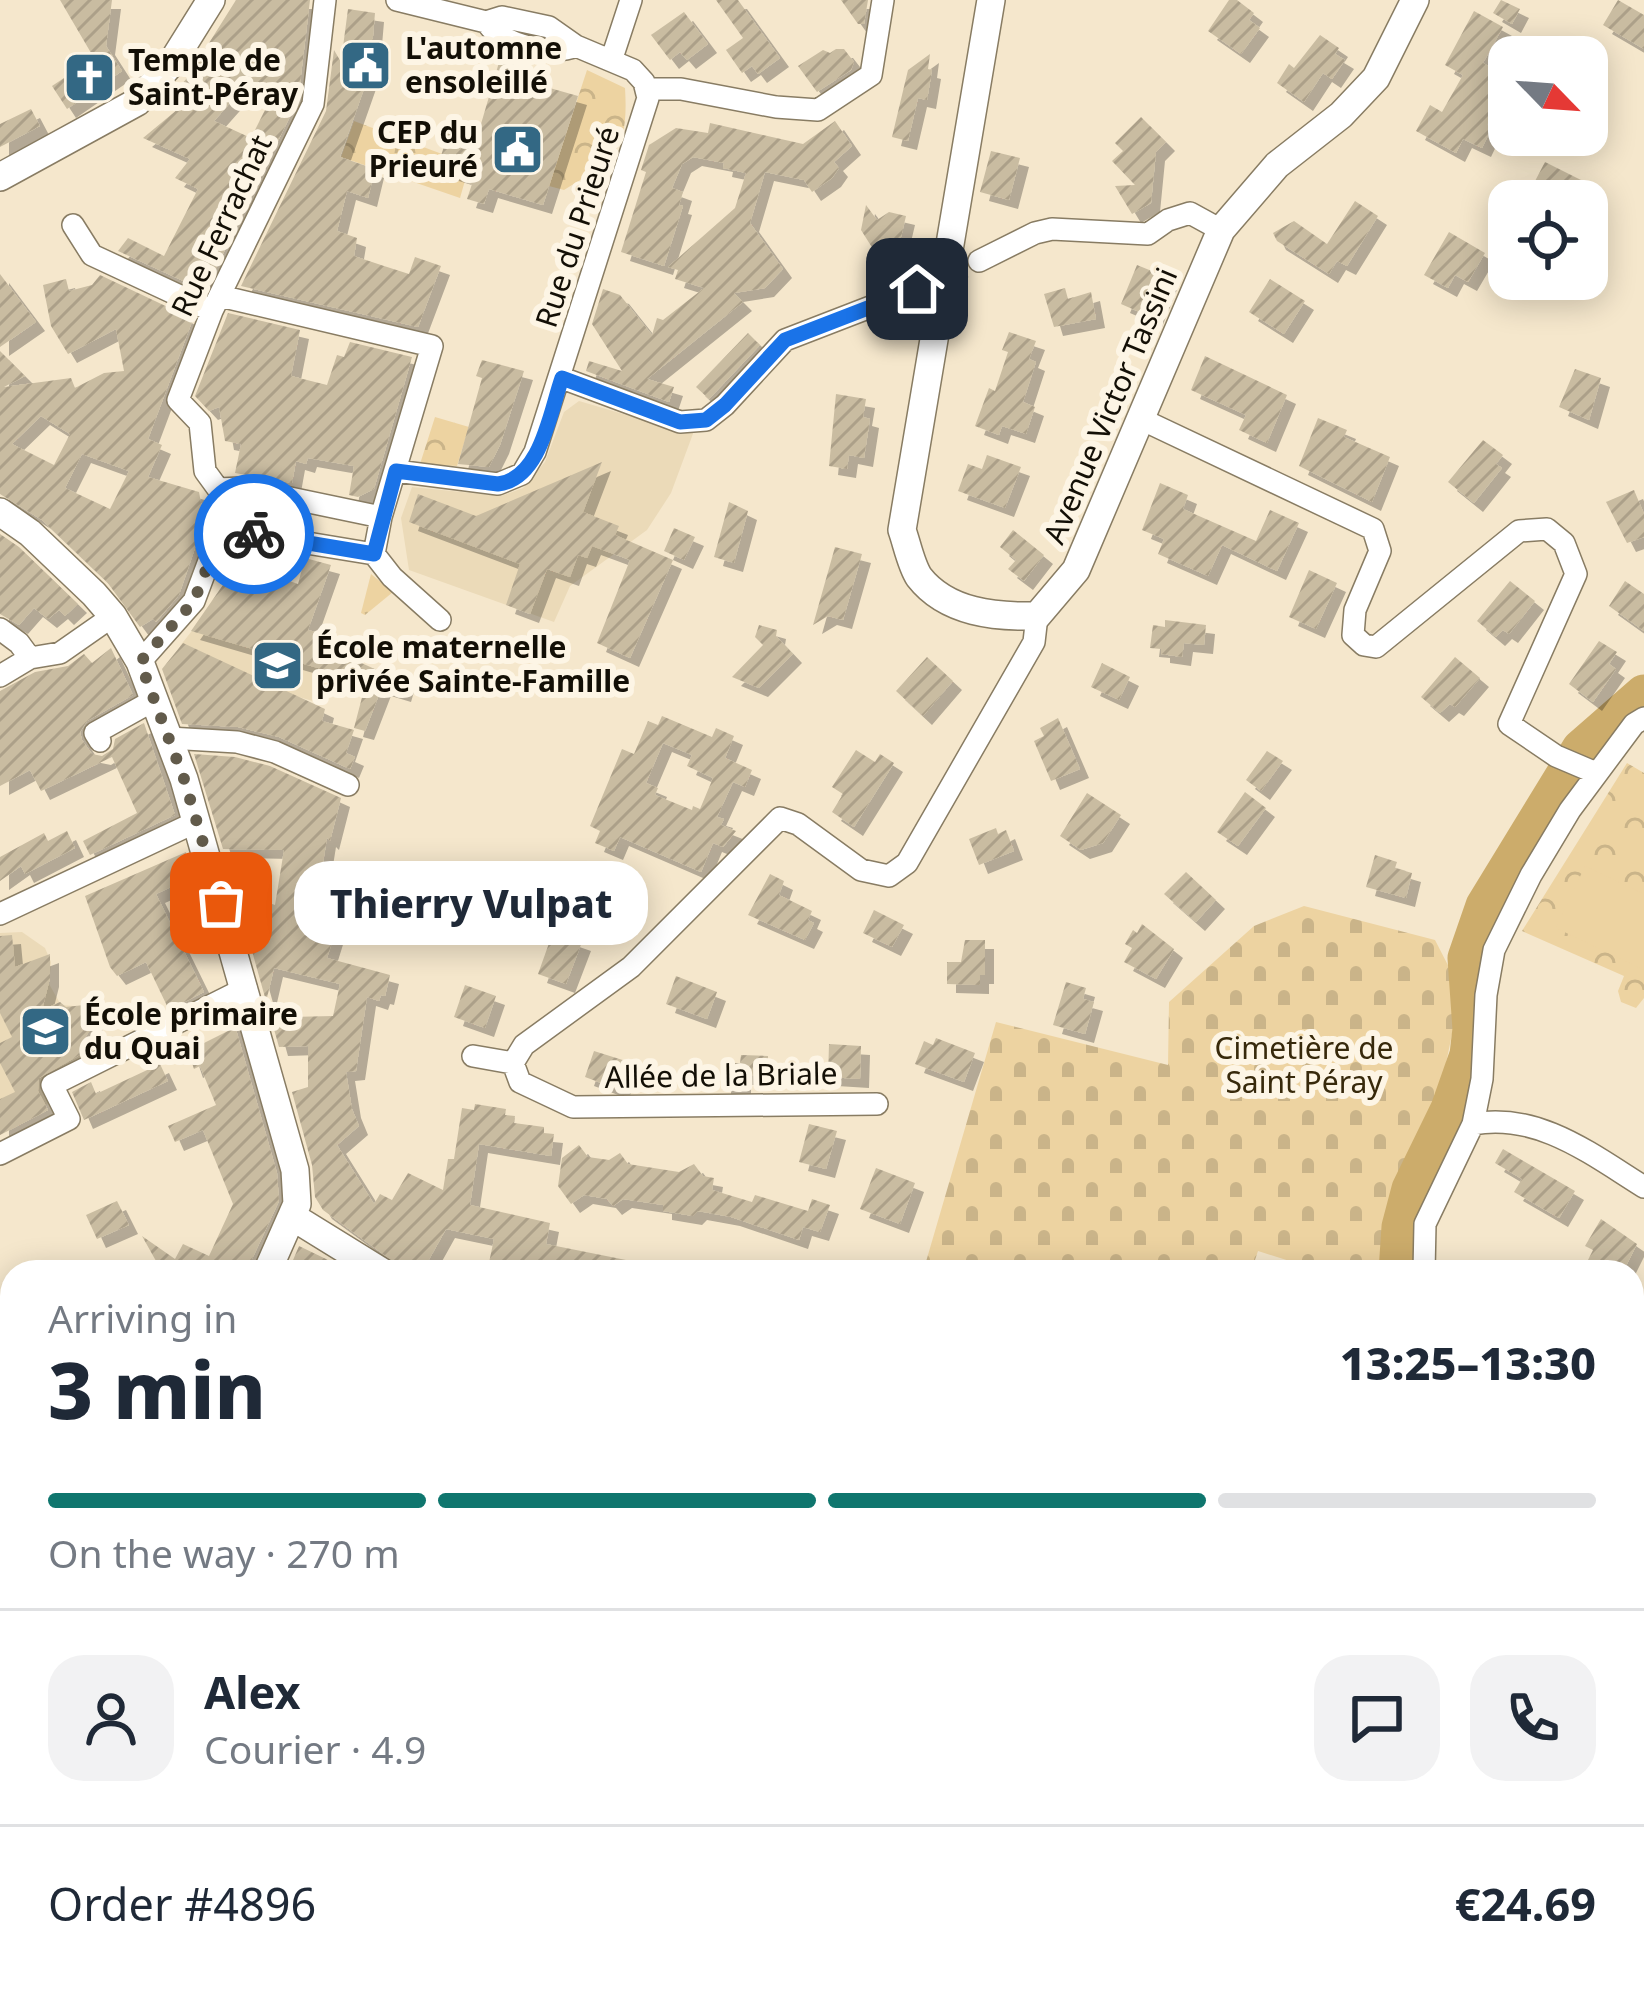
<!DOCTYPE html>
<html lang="en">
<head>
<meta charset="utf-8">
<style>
	:root { --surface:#fff; --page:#f2f2f3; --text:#1f2937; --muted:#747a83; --line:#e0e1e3; --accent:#0f766e }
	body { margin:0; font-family:"Noto Sans",sans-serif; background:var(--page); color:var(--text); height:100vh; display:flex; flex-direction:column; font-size:45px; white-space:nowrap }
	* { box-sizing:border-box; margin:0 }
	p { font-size:39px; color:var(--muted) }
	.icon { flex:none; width:66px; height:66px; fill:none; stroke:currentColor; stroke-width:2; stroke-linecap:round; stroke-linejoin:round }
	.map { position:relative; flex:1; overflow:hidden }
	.side { position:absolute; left:0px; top:1260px; width:1644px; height:747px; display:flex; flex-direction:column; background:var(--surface); border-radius:36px 36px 0 0; box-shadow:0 6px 30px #0003 }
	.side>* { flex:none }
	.needle { width:78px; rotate:115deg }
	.fabs { position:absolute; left:1488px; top:36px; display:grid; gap:24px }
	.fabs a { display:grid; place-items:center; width:120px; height:120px; border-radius:24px; background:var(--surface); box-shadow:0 6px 30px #0003; font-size:60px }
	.pin { position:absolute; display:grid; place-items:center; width:102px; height:102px; color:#fff; margin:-51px; border-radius:24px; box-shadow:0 6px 18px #0006 }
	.courier { position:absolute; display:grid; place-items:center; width:120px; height:120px; margin:-60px; border:9px solid #1a73e8; border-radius:50%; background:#fff; color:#222; box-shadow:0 3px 15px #0007 }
	.bubble { position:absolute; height:84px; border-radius:36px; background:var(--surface); box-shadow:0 6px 30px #0003; font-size:39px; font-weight:800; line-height:84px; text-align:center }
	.overview em { font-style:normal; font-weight:800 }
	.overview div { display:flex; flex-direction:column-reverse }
	.overview { display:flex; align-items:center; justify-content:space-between; height:204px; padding:0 48px }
	h1 { font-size:78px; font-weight:800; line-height:90px }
	.bar { display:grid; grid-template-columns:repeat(4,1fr); gap:18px 12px; align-content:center; height:144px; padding:0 48px }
	.bar i { height:15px; border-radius:9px; background:var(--line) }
	.bar .current { background:var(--accent) }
	.bar p { grid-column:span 4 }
	.line { display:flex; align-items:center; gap:30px; padding:0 48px; border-top:3px solid var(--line) }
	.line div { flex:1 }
	.round { display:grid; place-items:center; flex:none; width:126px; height:126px; border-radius:36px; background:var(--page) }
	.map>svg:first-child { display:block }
</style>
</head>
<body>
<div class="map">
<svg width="1644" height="2006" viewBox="0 0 1644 2006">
	<defs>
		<pattern id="grass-tufts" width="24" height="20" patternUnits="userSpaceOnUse" patternTransform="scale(3)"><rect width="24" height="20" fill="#edd3a1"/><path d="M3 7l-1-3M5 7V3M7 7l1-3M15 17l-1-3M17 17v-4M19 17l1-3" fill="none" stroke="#cab489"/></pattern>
		<pattern id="forest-crowns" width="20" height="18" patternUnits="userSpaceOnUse" patternTransform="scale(3)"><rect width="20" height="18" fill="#edd3a1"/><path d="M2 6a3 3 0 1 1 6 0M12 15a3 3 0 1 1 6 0" fill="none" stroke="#cab489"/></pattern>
		<pattern id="cemetery-stones" width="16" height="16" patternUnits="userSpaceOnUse" patternTransform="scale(3)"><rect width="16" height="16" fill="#edd3a1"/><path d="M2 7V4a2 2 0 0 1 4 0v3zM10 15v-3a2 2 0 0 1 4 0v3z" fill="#cab489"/></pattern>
		<pattern id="building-hatch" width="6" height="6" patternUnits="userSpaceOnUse" patternTransform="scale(3)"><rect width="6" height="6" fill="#c9bca1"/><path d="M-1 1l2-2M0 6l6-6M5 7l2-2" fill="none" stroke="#aca089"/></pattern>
		<filter id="shadow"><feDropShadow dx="9" dy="9" stdDeviation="0" flood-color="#0004"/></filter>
	</defs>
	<rect width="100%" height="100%" fill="#f5e7cc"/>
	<path fill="#ebdab8" d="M579,401L674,429L694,431L671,493L647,530L570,586L554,622L409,570L401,518L412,487L501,496L523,488L545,462L564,412Z
		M209,609L342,653L350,658L346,673H325L316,702L217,673L180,646Z
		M22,932L45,948L51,962L49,984L61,1005L87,1007L94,1024L88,1034L79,1040L87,1056L41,1079L52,1102L44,1106L46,1111L0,1135V933Z
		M720,1995H910L919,2001L916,2006H709Z"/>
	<path fill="url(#grass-tufts)" d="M371,574L393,592L365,615L361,613Z"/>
	<path fill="url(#forest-crowns)" d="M587,70L625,88C629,151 614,160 564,190L549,186Z
		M354,121L442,154L466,177L460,198L341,157Z
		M435,417L469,427L457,466L420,464Z
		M1627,763L1644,773V998L1636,1008L1621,1002L1618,991L1624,976L1522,931Z"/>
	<path fill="url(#cemetery-stones)" d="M1304,906L1435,940L1454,977L1456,1015L1439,1097L1394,1199L1385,1272H1324L1258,1251L1251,1272H923L996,1022L1168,1065L1169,1002L1254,926Z"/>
	<path fill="#edd3a1" d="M1585,866L1644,894V970L1556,928Z"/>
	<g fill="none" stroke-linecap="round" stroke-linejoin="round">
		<path stroke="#ccac6b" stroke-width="39" d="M1398,1272L1401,1227L1411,1189L1450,1109L1469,1055L1472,1029L1467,958L1485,906L1581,749L1644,694
			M686,2006L697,1995"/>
	</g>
	<path fill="url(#building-hatch)" fill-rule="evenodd" filter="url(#shadow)" d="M60,0H112L106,46L122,71L67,109L52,86L94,58Z
		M236,0H310L298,100L205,291L118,251L128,238L164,256L198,189L175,178L190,159L143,138L178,109L166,103L187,78ZM245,86L269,102L251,138L214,121Z
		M716,0H738L780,58L758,74L752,66L742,73L726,50L743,38Z
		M841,0H868L864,24H858Z
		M1229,0H1237L1254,13L1249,20L1260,28L1241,54L1208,31Z
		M1501,0L1520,9L1512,24L1493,13Z
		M1618,0L1644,15V49L1603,25Z
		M348,9L375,13L372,48L378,49L340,157L375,169L368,198L347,191L337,231L357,238L354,256L384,266L409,274L415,257L441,266L418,327L241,286L326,111L334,50L341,62Z
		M1474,11L1503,27L1483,63L1509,78V85L1487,125L1492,127L1482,148L1463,139L1456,153L1416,131L1430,105L1442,112L1463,75L1445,65Z
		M684,12L708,44L687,60L680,52L670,60L651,35Z
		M1320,35L1339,48L1335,54L1345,60L1332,79L1323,73L1304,102L1277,83L1289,64L1294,68Z
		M836,49H844L854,62L851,70L817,92L798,66L823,50L830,53Z
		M930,54L928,69L932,70L927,100L918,98L908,141L892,137L908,70Z
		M500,59L528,67L525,81L578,96L543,205L489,189L484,204L467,199L472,184L465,182L466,177L437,168L451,125L481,124Z
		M31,109L40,126L0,147V124Z
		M1141,117L1166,142L1156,152L1151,203L1132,214L1115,186L1135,185L1112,161L1123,151L1115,143Z
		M835,121L852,146L834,162L839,168L832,178L812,192L804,180L765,172L750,223L783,269L765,288L734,293L743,302L647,379L674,387L669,402L586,371L589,361L622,371L592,324L603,289L620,295L652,335L657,318L663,320L704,288L675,279L678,270L668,267L735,208L746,173L723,168L724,163L693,157L682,164L672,188L683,192L679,205L683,206L664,266L621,252L646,172L641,170L649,145L676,128L708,133L710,123L803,144Z
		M991,151L1020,158L1009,200L980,192Z
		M1545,162L1589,184L1581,201H1557L1559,196L1534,183Z
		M1355,201L1378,216L1347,266L1337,261L1329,274L1277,241L1273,233L1294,221L1327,244Z
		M866,205L877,220L889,212L906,216L898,250L880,260L861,230Z
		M1449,232L1485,253L1468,282L1455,275L1448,288L1424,275Z
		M1137,265L1169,278L1153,318L1121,304Z
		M0,274L36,322L0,347Z
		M100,275L193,319L148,439L162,445L148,477L199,492L201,503L208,510L179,595L156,622L153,619L140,627L107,582L42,520L0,494V351L25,376L4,387L71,378L75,388L104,373L124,371L116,329L68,354L51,326L43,285L66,279L69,291L92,285ZM41,416L70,434L54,465L12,444ZM82,454L129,471L110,509L65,488Z
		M1270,279L1305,301L1284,334L1249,312Z
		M1065,288L1068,299L1091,292L1096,319L1054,327L1044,294Z
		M228,313L300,330L291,376L327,385L337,355L344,357L350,342L412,357L374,489L358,497L349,495L354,466L308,458L306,464L296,461L292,483L235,473L241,444L225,441L219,407L209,411L195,396Z
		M1009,332L1036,341L1029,359L1036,362L1023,402L1035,407L1026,434L1002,426L999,435L975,426L989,388L995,391L1008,352L1002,350Z
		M748,333L760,345L709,399L696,387Z
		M1205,356L1287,395L1267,443L1239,430L1246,415L1191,390Z
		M482,360L524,371L500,445L489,467L458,464L482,378L476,376Z
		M1575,369L1601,378L1589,420L1559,407Z
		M836,394L866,399L863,417L870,419L864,458L849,455L847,469L829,466Z
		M1318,418L1347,430L1344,437L1390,457L1372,502L1299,466Z
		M1483,440L1503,455L1496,464L1502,468L1474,503L1448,482Z
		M987,455L1021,467L1005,508L958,491L968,464L982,469Z
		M602,462L583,512L619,526L615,535L673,560L630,658L597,643L630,560L592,546L587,558L578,555L570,577L547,569L530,614L506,605L520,564L409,522L418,494L476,516Z
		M1160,483L1188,495L1183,509L1256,541L1270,510L1299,523L1277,571L1222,545L1208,576L1158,554L1164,539L1142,530Z
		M1634,490L1644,514V537L1627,543L1606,502Z
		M729,502L748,511L734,563L714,557Z
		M674,528L695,537L684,560L664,551Z
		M1013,530L1044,555L1024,581L1008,569L1016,560L1000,547Z
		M0,534L19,547L78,604L65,616L59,610L48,619L34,608L19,625L0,614Z
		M835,547L862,554L843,620L828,616L813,625Z
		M243,556L269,574L298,584L305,558L331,565L308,630L345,640L342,654L405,683L402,693L382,687L365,731L354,728L366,682L191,631Z
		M1309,570L1337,583L1316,629L1289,617Z
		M1510,581L1535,601L1509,634L1503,630L1496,637L1477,621Z
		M1625,581L1644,594V631L1609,606Z
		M1165,620L1206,625L1204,645L1184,643L1182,657L1161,654V649L1150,648L1153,625L1165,627Z
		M759,625L777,630L776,636L793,654L759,688L732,677L763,645L755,637Z
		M1599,641L1617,652L1609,664L1616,669L1593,702L1569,684Z
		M183,643L325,709L322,721L354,730L346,753L355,757L350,769L279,737L238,727L182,724L162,669Z
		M111,648L133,695L87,721L80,732L82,740L92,754L102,756L113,749L115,739L144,723L175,815L90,855L83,841L137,813L112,757L41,791L30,770L0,786V691L35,672L68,666L84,654L92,663Z
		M927,657L953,681L923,716L896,691Z
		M1455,657L1480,678L1455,707L1450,704L1440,713L1421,697Z
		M1102,663L1130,677L1119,700L1091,687Z
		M662,716L712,737L716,728L734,736L725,758L752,770L745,787L733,782L717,817L724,819L721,825L736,831L723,847L713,843L701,872L620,837L614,851L595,843L600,831L590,826L622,749L634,754L648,721L658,725ZM663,743L692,755L687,766L713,778L700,809L693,806L692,810L655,795L658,788L646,783Z
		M1058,718L1080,769L1051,781L1034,741L1044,736L1040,728Z
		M856,750L875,762L880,754L894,763L854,827L832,812L843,794L832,787Z
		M1267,751L1283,761L1261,791L1246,780Z
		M194,754L235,757L270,766L341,798L330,841L327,838L317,900L378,912L368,933L338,923L327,958L390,975L385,996L381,995L379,1001L367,997L356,1071L346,1072L352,1109L359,1126L337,1145L374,1204L380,1194L392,1200L408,1173L443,1190L448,1159H454L462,1108L474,1110L475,1104L506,1109L505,1115L515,1116L514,1123L544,1127V1133L554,1134L551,1156L479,1144L470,1205L550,1223L546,1244L646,1264V1272H487L494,1239L446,1229L422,1272H414L398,1265L323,1210L315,1197L312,1165L292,1092L308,1087V1046L279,1047L241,912L246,895L275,905L284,850L223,849ZM274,968L340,984L333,1016L290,1017V1012H279L267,998Z
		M1245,792L1266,808L1238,846L1217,832Z
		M1087,793L1121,815L1103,843L1081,850L1060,836Z
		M996,828L998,834L1006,830L1014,851L979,865L969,839Z
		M67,831L75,848L25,874L21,866L0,881V857L44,833L48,841Z
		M186,852L193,877L156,894L204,992L169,1010L146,962L117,976L110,967L85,896Z
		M1375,855L1397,862L1395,868L1412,873L1406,898L1366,887Z
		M1186,872L1216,900L1196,922L1164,894Z
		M770,874L784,881L779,895L812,911L808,920L814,923L805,940L748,915Z
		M607,876L634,886L620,922L593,912Z
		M874,910L904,925L892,947L863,933Z
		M1142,924L1174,949L1156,979L1124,962L1132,948L1125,944L1133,930L1137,933Z
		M553,932L582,942L566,984L538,974Z
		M12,935L15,967L50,954V978L42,1010L60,1002L66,1007L84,1005L92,1012L94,1024L81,1044L85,1052L39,1078L38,1091L48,1110L0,1135V1099L15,1092L0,1063V1043L12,1037L0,1013V936Z
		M965,940H985V975H980V985L947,984V962H961Z
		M676,976L717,992L707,1019L666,1004Z
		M1066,982L1086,988L1083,999L1094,1002L1085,1034L1053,1025Z
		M465,985L496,996L485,1028L454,1017Z
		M231,1012L277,1173L279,1201L246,1272H135L156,1261L142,1236L175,1259L183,1244L209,1256L233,1204L203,1130L175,1142L168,1126L216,1105L200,1066L194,1069L188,1051L228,1031L224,1016Z
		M936,1038L975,1053L964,1082L915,1064L924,1041L933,1045Z
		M829,1044L861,1046L860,1079L828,1077Z
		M594,1051L629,1062L620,1090L585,1077Z
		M741,1055L768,1056V1076H742V1090H722V1063H740Z
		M160,1064L168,1081L84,1120L72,1092L91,1082L96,1094Z
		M809,1124L837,1131L826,1169L799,1162Z
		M579,1145L588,1157L609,1160L620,1153L628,1164L679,1172L694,1164L703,1176L714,1178L712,1190L752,1202L755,1195L808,1211L812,1199L830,1205L820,1232L803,1227L799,1240L731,1217L698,1211L693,1216L663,1211V1205L623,1199L613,1206L607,1199L584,1195L571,1204L558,1186L562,1158Z
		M1503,1149L1575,1191L1559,1218L1514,1192L1522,1179L1495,1163Z
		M876,1168L915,1183L900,1224L860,1209Z
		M117,1201L129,1225L97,1239L86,1215Z
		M1601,1219L1637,1244L1623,1272H1582L1593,1250L1585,1246Z
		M299,1246L326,1259L348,1272H288Z"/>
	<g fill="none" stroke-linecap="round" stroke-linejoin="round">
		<path stroke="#d3c7ae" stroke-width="21" stroke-dasharray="21 10" stroke-linecap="butt" d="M917,289L979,261"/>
		<defs>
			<path id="minor" d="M486,22C502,45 551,57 576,46
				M612,58L631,0
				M647,89H681L776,107L818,110L871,75L883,0
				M73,225L92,255L212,311
				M979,261L1035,233L1052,229L1148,234L1168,220L1190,213L1221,230
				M220,296L432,346L381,517L374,554
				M562,378L680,422L706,420L725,405L785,340L917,289
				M1143,420L1373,529L1380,551L1355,610L1353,635L1364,645L1376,647L1519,531L1547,529L1564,543L1576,574L1509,724L1556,756L1596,773
				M396,471L498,484L522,474L535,452L648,98L644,82L633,70L576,46L549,27L502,17L486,22L397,0
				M218,489L242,488L381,517
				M222,529L374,554
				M374,554L392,577L440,620
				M0,629L19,643L30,658
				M140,662L194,601L225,518L221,493L205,471L200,423L178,400L212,311L313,104L325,0
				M0,676L30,658L60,653L113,616
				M169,738L237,742L275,752L348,785
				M100,741L95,733L156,699
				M0,914L196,822
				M473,1056L513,1063L524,1045L631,967L780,818L798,824L861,870L889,876L907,863L1034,642L1037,616
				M513,1063L520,1082L573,1107L877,1104
				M1473,1124C1538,1112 1591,1154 1644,1187
				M0,1154L69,1119L52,1085L246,988
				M1424,1272L1425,1224L1473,1124L1482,1079L1486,995L1494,950L1531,875L1570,810L1634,724L1644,718
				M0,1315L12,1319
				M0,1549L12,1548
				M1632,1608L1644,1592
				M1632,1791L1644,1779
				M334,1995L338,2006
				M471,2006L479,1995
				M1024,2006L1034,1995
				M1459,2006L1467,1995"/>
			<path id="tertiary" d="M991,0L902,530C907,544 911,565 919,577C947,613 996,617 1037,616L1076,570L1221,230L1277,165L1341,115L1376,78L1415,0
				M0,177L137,102L173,61L211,0
				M0,512L30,533L94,594L113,616L140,662L184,779L295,1170L297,1204L267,1272
				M293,1217L382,1272
				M3,1789L2,1804L12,1832"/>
			<path id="primary" d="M1632,1864L1644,1875
				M0,1896L12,1883"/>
		</defs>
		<use href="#minor" stroke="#887c63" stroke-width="24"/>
		<use href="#tertiary" stroke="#887c63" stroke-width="30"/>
		<use href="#primary" stroke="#fff" stroke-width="36"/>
		<use href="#minor" stroke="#fff" stroke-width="21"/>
		<use href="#tertiary" stroke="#fff" stroke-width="27"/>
		<use href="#primary" stroke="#fadda0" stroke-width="33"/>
	</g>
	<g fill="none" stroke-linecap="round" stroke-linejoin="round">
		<path stroke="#625b4b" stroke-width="12" stroke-dasharray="0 21.6" d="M221,903L184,779L140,662L194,601L222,529L254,534"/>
		<path stroke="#1a73e8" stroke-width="15" d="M254,534L374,554L396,471L498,484C541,479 550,412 562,378L680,422L706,420L725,405L785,340L917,289"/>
	</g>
	<defs>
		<symbol id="civic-square" viewBox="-11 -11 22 22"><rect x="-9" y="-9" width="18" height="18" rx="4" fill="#336884" stroke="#fdf5e5"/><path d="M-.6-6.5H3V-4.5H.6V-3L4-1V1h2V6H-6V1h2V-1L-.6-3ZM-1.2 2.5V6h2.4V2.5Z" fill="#fff"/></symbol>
		<symbol id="church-square" viewBox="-11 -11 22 22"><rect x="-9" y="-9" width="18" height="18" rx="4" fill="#336884" stroke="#fdf5e5"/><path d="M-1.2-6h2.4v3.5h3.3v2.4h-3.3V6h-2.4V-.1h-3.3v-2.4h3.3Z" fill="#fff"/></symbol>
		<symbol id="school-square" viewBox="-11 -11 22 22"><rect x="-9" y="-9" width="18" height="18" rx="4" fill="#336884" stroke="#fdf5e5"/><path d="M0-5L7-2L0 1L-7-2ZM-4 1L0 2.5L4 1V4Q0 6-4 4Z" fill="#fff"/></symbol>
	</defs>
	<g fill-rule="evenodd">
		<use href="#civic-square" x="336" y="36" width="59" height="59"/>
		<use href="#church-square" x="60" y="48" width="59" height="59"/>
		<use href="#civic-square" x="488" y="120" width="59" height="59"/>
		<use href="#school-square" x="248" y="636" width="59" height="59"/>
		<use href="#school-square" x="16" y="1002" width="59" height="59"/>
	</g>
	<g text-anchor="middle" stroke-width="12" stroke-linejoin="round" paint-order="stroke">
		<g font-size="30" font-weight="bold" fill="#130f06" stroke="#fdf5e5" text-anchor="start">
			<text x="405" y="59">L'automne<tspan x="405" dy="34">ensoleillé</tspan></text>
			<text x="128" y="71">Temple de<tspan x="128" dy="34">Saint-Péray</tspan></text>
			<text x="478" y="143" text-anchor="end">CEP du<tspan x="478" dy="34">Prieuré</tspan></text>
			<text x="316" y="658">École maternelle<tspan x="316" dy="34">privée Sainte-Famille</tspan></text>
			<text x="84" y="1025">École primaire<tspan x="84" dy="34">du Quai</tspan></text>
		</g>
		<g font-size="30" fill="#130f06" stroke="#fdf5e5">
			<text transform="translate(222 226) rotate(-65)" y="10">Rue Ferrachat</text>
			<text transform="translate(578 227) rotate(-72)" y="10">Rue du Prieuré</text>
			<text transform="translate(1111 406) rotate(-67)" y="10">Avenue Victor Tassini</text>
			<text transform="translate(721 1076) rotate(-1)" y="10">Allée de la Briale</text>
		</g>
		<g font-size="30" fill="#37290b" stroke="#fdf5e5">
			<text x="1304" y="1059">Cimetière de<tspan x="1304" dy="34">Saint Péray</tspan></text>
		</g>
	</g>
</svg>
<div class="fabs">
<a><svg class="needle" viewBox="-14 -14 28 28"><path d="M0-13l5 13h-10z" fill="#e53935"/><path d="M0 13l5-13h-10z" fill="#747a83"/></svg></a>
<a><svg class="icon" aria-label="locate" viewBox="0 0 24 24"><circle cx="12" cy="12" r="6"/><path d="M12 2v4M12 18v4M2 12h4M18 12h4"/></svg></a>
</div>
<div class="pin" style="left:221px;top:903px;background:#ea580c"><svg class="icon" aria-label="bag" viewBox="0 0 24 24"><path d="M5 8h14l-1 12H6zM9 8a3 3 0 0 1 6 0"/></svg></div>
<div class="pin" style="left:917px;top:289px;background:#1f2937"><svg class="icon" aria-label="home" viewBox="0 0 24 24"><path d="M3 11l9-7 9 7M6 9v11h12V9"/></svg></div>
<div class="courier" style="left:254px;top:534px"><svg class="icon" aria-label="bike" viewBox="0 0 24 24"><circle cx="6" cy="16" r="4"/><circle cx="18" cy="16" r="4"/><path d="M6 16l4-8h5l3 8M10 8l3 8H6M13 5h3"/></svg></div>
<div class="bubble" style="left:294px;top:861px;width:354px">Thierry Vulpat</div>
<section class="side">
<div class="overview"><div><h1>3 min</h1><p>Arriving in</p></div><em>13:25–13:30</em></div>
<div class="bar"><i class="current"></i><i class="current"></i><i class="current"></i><i></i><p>On the way · 270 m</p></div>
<div class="line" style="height:216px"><a class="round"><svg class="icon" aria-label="person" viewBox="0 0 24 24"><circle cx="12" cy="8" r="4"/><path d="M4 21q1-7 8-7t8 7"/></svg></a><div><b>Alex</b><p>Courier · 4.9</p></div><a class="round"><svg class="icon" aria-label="chat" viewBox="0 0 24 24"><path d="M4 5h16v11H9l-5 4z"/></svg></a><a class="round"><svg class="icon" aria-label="phone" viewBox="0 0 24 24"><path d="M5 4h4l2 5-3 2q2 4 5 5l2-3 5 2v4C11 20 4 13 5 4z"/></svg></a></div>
<div class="line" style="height:156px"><div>Order #4896</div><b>€24.69</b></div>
</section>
</div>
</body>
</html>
